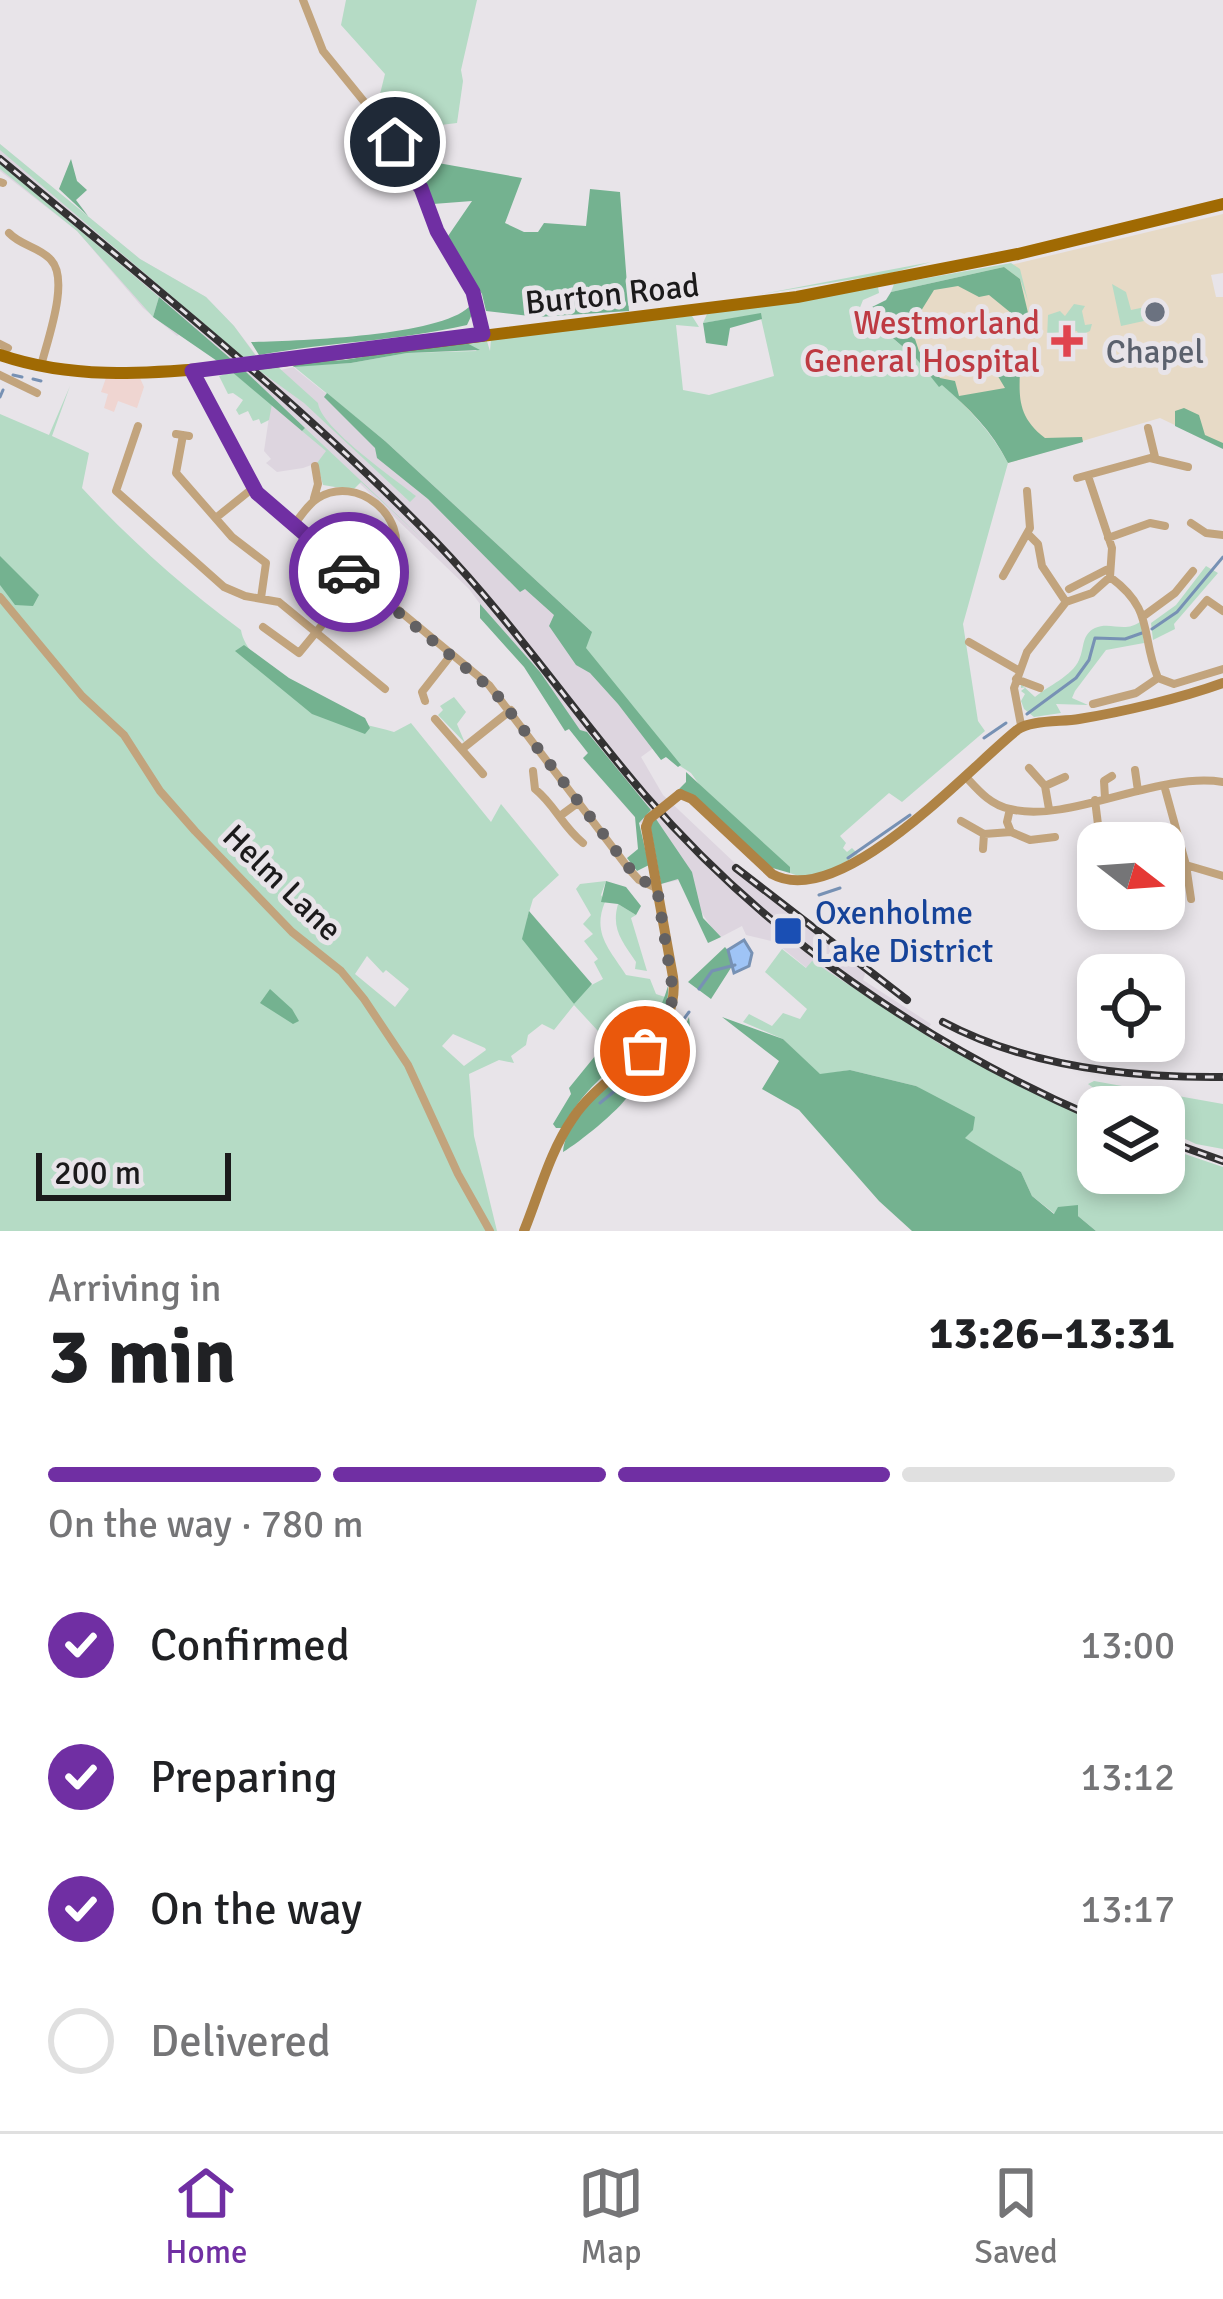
<!DOCTYPE html>
<html lang="en">
<head>
<meta charset="utf-8">
<style>
	:root { --surface:#fff; --page:#f6f6f6; --text:#202124; --muted:#757577; --line:#e0e0e0; --accent:#702fa3 }
	body { margin:0; font-family:Signika,sans-serif; background:var(--page); color:var(--text); height:100vh; display:flex; flex-direction:column; font-size:45px; white-space:nowrap }
	* { box-sizing:border-box; margin:0 }
	p { font-size:39px; color:var(--muted) }
	.icon { flex:none; width:66px; height:66px; fill:none; stroke:currentColor; stroke-width:2; stroke-linecap:round; stroke-linejoin:round }
	.map { position:relative; height:1231px; overflow:hidden }
	.side { display:flex; flex-direction:column; background:var(--surface); flex:1 }
	.side>* { flex:none }
	.needle { width:78px; rotate:107deg }
	.controls { position:absolute; left:1077px; top:822px; display:grid; gap:24px }
	.controls a { display:grid; place-items:center; width:108px; height:108px; border-radius:24px; background:var(--surface); box-shadow:0 6px 18px #0003; font-size:60px }
	.scale { position:absolute; left:36px; bottom:30px; width:195px; box-sizing:border-box; padding-left:12px; border:6px solid #1b1a1b; border-top:0; font-size:33px; line-height:42px; white-space:nowrap; color:#1b1a1b; -webkit-text-stroke:9px #e8e4e9; paint-order:stroke }
	.pin { position:absolute; display:grid; place-items:center; width:102px; height:102px; color:#fff; margin:-51px; border:6px solid #fff; border-radius:50%; box-shadow:0 3px 12px #0007 }
	.courier { position:absolute; display:grid; place-items:center; width:120px; height:120px; margin:-60px; border:9px solid #702fa3; border-radius:50%; background:#fff; color:#222; box-shadow:0 3px 15px #0007 }
	.summary em { font-style:normal; font-weight:700 }
	.summary div { display:flex; flex-direction:column-reverse }
	.summary { display:flex; align-items:center; justify-content:space-between; height:204px; padding:0 48px }
	h1 { font-size:78px; font-weight:700; line-height:90px }
	.bar { display:grid; grid-template-columns:repeat(4,1fr); gap:18px 12px; align-content:center; height:144px; padding:0 48px }
	.bar i { height:15px; border-radius:9px; background:var(--line) }
	.bar .on { background:var(--accent) }
	.bar p { grid-column:span 4 }
	ol { padding:0 48px; list-style:none }
	li { display:flex; align-items:center; gap:36px; height:132px }
	li p { margin-inline-start:auto }
	li .icon { padding:12px; border-radius:50%; background:var(--accent); color:#fff; stroke-width:4 }
	li:last-child { color:var(--muted) }
	li i { width:66px; height:66px; border:6px solid var(--line); border-radius:50% }
	.tab-bar { display:flex; justify-content:space-around; align-items:center; height:168px; border-top:3px solid var(--line); background:var(--surface); font-size:33px; color:var(--muted) }
	.tab-bar a { display:grid; justify-items:center; gap:6px }
	.tab-bar .on { color:var(--accent) }
	.map>svg:first-child { display:block }
</style>
</head>
<body>
<div class="map">
<svg width="1223" height="1231" viewBox="0 0 1223 1231">
	<rect width="100%" height="100%" fill="#e8e4e9"/>
	<path fill="#efd5d1" d="M106,378H140L144,387L137,408L118,401L114,412L104,408L108,394L101,392Z"/>
	<path fill="#ddd5df" d="M0,144L140,259L206,297L234,326L259,359L281,370L293,367L385,441L522,566L658,738L652,749L641,757L663,795L738,866L867,968L863,980L931,1024L929,1028L949,1046L947,1049L837,979L814,974L775,942L746,935L742,926L721,937L717,935L679,880L661,884L651,830L639,822L583,758L588,754L576,736L569,729L565,731L525,667L480,618V604L469,589L327,452L317,463L303,468L277,472L266,463L271,459L264,451L271,404L224,364L181,334L177,336L143,308L77,231L0,171Z"/>
	<path fill="#e7dac6" d="M1223,214V273L1211,275L1216,297H1223V448L1160,418L1008,463L992,433L915,357L906,326L915,288Z"/>
	<path fill="#b5dbc5" fill-rule="evenodd" d="M346,0H477L461,70L463,81L457,123L391,131L375,114L385,74L341,25Z
		M0,144L140,259L206,297L234,326L256,356L243,357L0,150Z
		M0,163L159,297L153,317L77,231L0,169Z
		M931,262L891,273L762,294Z
		M1011,263L1020,269L1028,301L1020,279L1004,267L891,292L894,284Z
		M1112,284L1126,292L1131,310L1150,306L1153,319L1121,326Z
		M878,287L879,293L863,300L859,310L915,357L939,386L942,384C969,409 991,431 1008,463L963,624L978,721L985,731L902,802L889,793L840,836L846,843L843,848L847,852L852,848L858,854C837,867 815,884 790,873L789,867L701,787L691,773L666,757L658,738L585,648L591,631L385,441L292,365L293,363L437,343L434,348L295,366L351,363L407,353L477,351L461,340L486,338L490,351L491,339L497,336L692,316L699,327L676,325L683,390L709,395L774,376L760,314L703,323L707,314Z
		M1074,304L1085,306L1082,311L1085,325L1092,324L1090,331L1079,336L1077,331L1052,333L1047,339L1048,315L1060,311L1065,316Z
		M278,367L318,403C321,428 392,477 416,496L410,502L304,403L257,369Z
		M232,372L272,404L269,420L261,424L259,419L253,421L248,411L239,415L236,410L243,400L233,393L228,394L219,376Z
		M70,386L52,436L89,453L82,488C130,540 184,588 241,630C245,660 303,698 330,712C349,722 374,726 394,732L411,723L491,822L501,804L559,875L533,899L527,919L574,1004L584,989L603,979L594,962L598,959L584,941L593,934L583,924L591,915L576,889L580,884L606,881L601,895L605,902C592,933 609,949 626,975L650,979L656,994L665,997L653,1023L622,1057L574,1005L554,1030L542,1024L528,1035L526,1045L511,1056L514,1063L499,1060L469,1074L474,1136L497,1231H0V414L49,435ZM367,956L383,973L386,970L409,989L395,1007L355,974ZM453,1034L485,1048L486,1050L464,1066L442,1046Z
		M305,428L429,545L361,482L353,490L323,485L317,463L326,451L302,431Z
		M1206,566L1218,573L1174,624L1175,629L1153,640L1151,623L1176,605Z
		M1141,621L1144,643L1106,650L1075,691L1072,698L1088,705L1056,704L1061,713L1034,717L1024,709L1021,701L1025,694L1021,691L1026,687L1021,688V684L1035,697C1048,686 1072,676 1079,660C1085,647 1081,635 1095,628C1111,621 1125,634 1141,621Z
		M454,697L466,712L457,724L465,743L438,715L443,710L440,706Z
		M618,904L636,915L631,918L647,971L635,969L636,962C622,941 611,929 618,904Z
		M782,949L806,968L812,961L946,1048L949,1046L1098,1121V1173H1164V1147L1223,1167V1231H1096L1078,1216L1055,1214L1032,1196L1021,1172L964,1138L943,1103L916,1086L850,1070L820,1075L783,1039L743,1022L749,1014L772,1026L783,1013L800,1019L807,1009L765,972Z
		M1094,1081L1223,1104V1149L1196,1144L1164,1129V1107H1120L1088,1084Z"/>
	<path fill="#74b290" d="M71,159L77,181L87,190L76,200L88,216L59,189Z
		M438,163L522,178L505,223L524,232H538L544,223L586,226L590,189L620,192L629,311L538,317L486,311L482,294L446,239L472,201L433,204L426,185L409,168H436Z
		M1004,267L1020,279L1029,317H1016L989,295L979,297L958,286L934,290L911,327L919,351L940,378L955,381L959,396L1005,388L993,368L999,359L1020,356C1021,388 1012,413 1045,438L1082,437L1083,442L1008,463C992,431 969,408 942,385L939,387L915,357L862,312L886,300L891,292Z
		M159,297L231,359L220,363L153,317Z
		M470,300L474,310L467,325C399,341 328,342 259,355L251,342C297,341 439,336 469,307Z
		M761,313L762,319L730,328L727,346L706,343L703,323Z
		M461,340L480,350L407,353L351,363L293,367L297,363L345,360Z
		M245,371L305,428L302,431L232,372Z
		M327,393L385,441L592,632L586,648L681,765L678,767L666,757L661,760L618,704L590,673L576,665L549,626L554,615L525,589L520,592L428,499L377,458L375,448L324,397Z
		M1184,408L1199,415L1205,435L1223,443V449L1175,426V411Z
		M0,556L39,595L33,606L15,605L0,585Z
		M480,604L540,672L580,730L587,732L651,810L639,823L649,865L637,871L627,858L638,849L635,817L583,758L588,753L569,729L565,731L524,667L480,618Z
		M244,645L289,678L365,718L370,728L365,734L312,714L235,651Z
		M686,772L790,867V873L769,867L677,791L686,782Z
		M656,819L692,872L703,918L721,937L708,943L678,879L661,884L650,824Z
		M606,881L626,887L641,906L636,915L618,904L601,902Z
		M529,911L592,984L574,1004L522,939Z
		M725,947L736,960L711,999L688,982Z
		M668,986C670,1038 626,1052 597,1082C583,1095 571,1112 562,1128H556L553,1124L571,1094L569,1088L604,1045L610,1043L623,1056C646,1036 659,1016 668,986Z
		M270,989L292,1009L299,1021L293,1024L260,1003Z
		M674,1016L680,1024H686L689,1017C694,1051 677,1076 648,1089L651,1096L639,1100L628,1096C618,1111 580,1142 563,1152C569,1104 618,1085 648,1055C659,1044 666,1029 674,1016Z
		M722,1017L783,1039L820,1074L850,1070L916,1086L975,1117L973,1130L965,1138L1021,1172L1032,1196L1054,1214L1058,1207L1078,1205V1216L1096,1231H912L879,1201L799,1110L762,1089L779,1061Z"/>
	<path fill="#9fc4f6" stroke="#7791b4" stroke-width="3" d="M744,940L752,953L749,966L734,973L728,950Z"/>
	<g fill="none" stroke-linecap="round" stroke-linejoin="round">
		<path stroke="#7791b4" stroke-width="3" d="M13,375L22,377
			M33,379L41,381
			M0,397L3,390
			M1152,629L1177,612L1223,557
			M1027,714L1076,678L1089,660L1095,638L1125,639L1142,633
			M984,738L1006,723
			M848,858L910,815
			M819,895L840,888
			M699,989L712,971L735,965
			M600,1103L655,1058L689,1012"/>
		<path stroke="#c2a47d" stroke-width="8" d="M303,0L323,51L392,136L405,168L421,188L437,231L473,292L483,334
			M0,182L3,183
			M9,233C21,246 40,247 51,260C70,280 47,341 41,366
			M0,344L8,348
			M192,371L257,493L489,685L629,869L639,880L656,888
			M0,375L37,393
			M138,426L116,491L224,587L245,596L279,602L385,689
			M1148,428L1155,457
			M176,434L189,436
			M183,435L176,473L232,537L266,563L261,598
			M1077,478L1150,458L1188,467
			M314,498L318,484L315,466
			M217,517L253,488
			M1191,523L1206,533L1223,535
			M293,526C301,516 308,504 318,498C357,474 408,516 394,559C390,571 380,580 372,590
			M1028,534L1038,544L1042,566L1066,602
			M1108,538L1150,523L1165,526
			M1003,576L1030,528L1027,491
			M1110,577C1155,610 1140,634 1158,678
			M1069,589L1106,570
			M0,597L82,696L124,735L160,791L195,831L292,932L341,971L364,999L408,1065L458,1174L490,1231
			M1145,615L1175,593L1193,571
			M1194,615L1207,600L1223,611
			M263,627L299,653L359,580
			M969,642L1018,670
			M1158,678L1174,684L1223,669
			M1016,679L1040,688
			M425,701L422,692L451,655
			M1093,704L1136,693L1158,678
			M435,719L483,774
			M1021,725L1014,688L1027,652L1066,602L1092,593L1110,577L1112,548L1088,476
			M462,749L511,710
			M1029,768L1045,786L1049,809
			M1135,770L1138,791
			M533,771L535,789C555,805 562,826 583,843
			M965,776C978,790 990,805 1010,809C1069,824 1158,771 1223,782
			M1164,785L1186,865L1223,876
			M1045,786L1065,777
			M1105,798L1104,781L1112,776
			M1010,809L1007,822L1011,832
			M560,816L579,802
			M961,821L984,834L1011,832L1030,840L1055,837
			M1089,843L1100,841L1095,800
			M983,849L984,834
			M1186,865L1191,899"/>
		<path stroke="#af8345" stroke-width="10" d="M680,794L692,799L772,874C840,912 968,769 1017,730C1029,720 1062,722 1079,719C1122,712 1182,698 1223,683
			M524,1231C539,1194 550,1151 573,1118C604,1070 682,1044 673,977L646,827"/>
		<path stroke="#a06a03" stroke-width="12" d="M0,355C76,381 150,373 228,367
			M264,363L797,297L1018,254L1223,204"/>
		<defs>
			<path id="rail" d="M0,159C148,282 302,404 436,542C512,621 573,711 644,794C767,937 926,1045 1098,1119
				M736,868L907,1000
				M943,1022C1026,1066 1130,1078 1223,1077
				M1164,1140L1223,1161"/>
		</defs>
		<use href="#rail" stroke="#333233" stroke-width="8"/>
		<use href="#rail" stroke="#e8e4e9" stroke-width="3" stroke-dasharray="9" stroke-linecap="butt"/>
		<path stroke="#af8345" stroke-width="10" d="M646,827L649,819L680,794"/>
		<path stroke="#a06a03" stroke-width="12" d="M228,367L264,363"/>
	</g>
	<g fill="none" stroke-linecap="round" stroke-linejoin="round">
		<path stroke="#636163" stroke-width="12" stroke-dasharray="0 21.6" d="M349,572L494,691L636,877L657,888L674,997L661,1027L645,1051"/>
		<path stroke="#702fa3" stroke-width="15" d="M349,572L257,493L192,371L483,334L473,292L437,231L421,188L405,168L395,142"/>
	</g>
	<circle fill="#6b7280" stroke="#e8e4e9" stroke-width="4.5" cx="1155" cy="312" r="12"/>
	<path fill="#e0444e" stroke="#e8e4e9" stroke-width="4.5" d="M1061 323h12v12h12v12h-12v12h-12v-12h-12v-12h12z"/>
	<rect fill="#1a4fb4" stroke="#e8e4e9" stroke-width="4.5" x="773" y="916" width="30" height="30" rx="6"/>
	<g text-anchor="middle" stroke-width="10" stroke-linejoin="round" paint-order="stroke">
		<g font-size="33" fill="#1b1a1b" stroke="#e8e4e9">
			<text transform="translate(612 293) rotate(-6)" y="12">Burton Road</text>
			<text transform="translate(283 882) rotate(44)" y="12">Helm Lane</text>
		</g>
		<g font-size="33" fill="#be3a42" stroke="#e8e4e9" text-anchor="end">
			<text x="1040" y="334">Westmorland<tspan x="1040" dy="38">General Hospital</tspan></text>
		</g>
		<g font-size="33" fill="#5b616d" stroke="#e8e4e9">
			<text x="1155" y="363">Chapel</text>
		</g>
		<g font-size="33" fill="#164399" stroke="#e8e4e9" text-anchor="start">
			<text x="815" y="924">Oxenholme<tspan x="815" dy="38">Lake District</tspan></text>
		</g>
	</g>
</svg>
<div class="controls">
<a><svg class="needle" viewBox="-14 -14 28 28"><path d="M0-13l5 13h-10z" fill="#e53935"/><path d="M0 13l5-13h-10z" fill="#757577"/></svg></a>
<a><svg class="icon" aria-label="locate" viewBox="0 0 24 24"><circle cx="12" cy="12" r="6"/><path d="M12 2v4M12 18v4M2 12h4M18 12h4"/></svg></a>
<a><svg class="icon" aria-label="layers" viewBox="0 0 24 24"><path d="M12 4l9 5-9 5-9-5zM3 14l9 5 9-5"/></svg></a>
</div>
<div class="scale">200 m</div>
<div class="pin" style="left:645px;top:1051px;background:#ea580c"><svg class="icon" aria-label="bag" viewBox="0 0 24 24"><path d="M5 8h14l-1 12H6zM9 8a3 3 0 0 1 6 0"/></svg></div>
<div class="pin" style="left:395px;top:142px;background:#1f2937"><svg class="icon" aria-label="home" viewBox="0 0 24 24"><path d="M3 11l9-7 9 7M6 9v11h12V9"/></svg></div>
<div class="courier" style="left:349px;top:572px"><svg class="icon" aria-label="car" viewBox="0 0 24 24"><path d="M5 17H2v-5l4-1 3-4h7l3 4 3 1v5h-3M9 17h6M6 11h13"/><circle cx="7" cy="17" r="2"/><circle cx="17" cy="17" r="2"/></svg></div>
</div>
<section class="side">
<div class="summary"><div><h1>3 min</h1><p>Arriving in</p></div><em>13:26–13:31</em></div>
<div class="bar"><i class="on"></i><i class="on"></i><i class="on"></i><i></i><p>On the way · 780 m</p></div>
<ol>
<li><svg class="icon" aria-label="check" viewBox="0 0 24 24"><path d="M5 12l5 5 9-10"/></svg>Confirmed<p>13:00</p></li>
<li><svg class="icon" aria-label="check" viewBox="0 0 24 24"><path d="M5 12l5 5 9-10"/></svg>Preparing<p>13:12</p></li>
<li><svg class="icon" aria-label="check" viewBox="0 0 24 24"><path d="M5 12l5 5 9-10"/></svg>On the way<p>13:17</p></li>
<li><i></i>Delivered</li>
</ol>
</section>
<nav class="tab-bar">
<a class="on"><svg class="icon" aria-label="home" viewBox="0 0 24 24"><path d="M3 11l9-7 9 7M6 9v11h12V9"/></svg>Home</a>
<a><svg class="icon" aria-label="map" viewBox="0 0 24 24"><path d="M3 6l6-2 6 2 6-2v14l-6 2-6-2-6 2zM9 4v14M15 6v14"/></svg>Map</a>
<a><svg class="icon" aria-label="saved" viewBox="0 0 24 24"><path d="M7 4h10v16l-5-4-5 4z"/></svg>Saved</a>
</nav>
</body>
</html>
